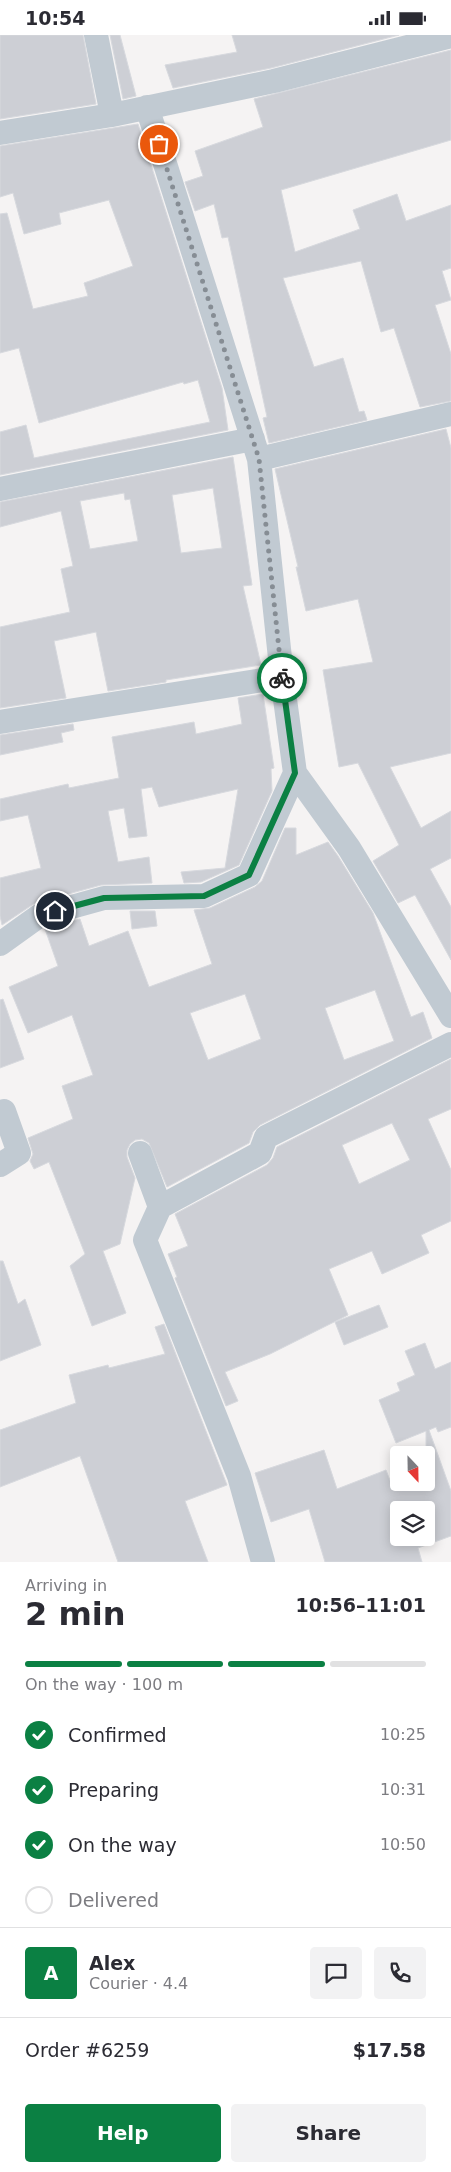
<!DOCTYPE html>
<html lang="en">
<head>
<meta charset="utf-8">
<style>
	:root { --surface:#fff; --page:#f2f2f3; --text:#2b2b33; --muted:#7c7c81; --line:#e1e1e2; --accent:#0b8043 }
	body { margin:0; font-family:"DejaVu Sans",sans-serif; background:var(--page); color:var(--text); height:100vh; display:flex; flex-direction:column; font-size:19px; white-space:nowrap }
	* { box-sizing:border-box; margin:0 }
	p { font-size:16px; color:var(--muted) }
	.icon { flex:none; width:28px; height:28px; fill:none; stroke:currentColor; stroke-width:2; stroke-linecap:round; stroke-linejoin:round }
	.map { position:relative; height:1527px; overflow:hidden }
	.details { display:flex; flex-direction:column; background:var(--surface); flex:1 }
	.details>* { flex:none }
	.needle { width:32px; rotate:158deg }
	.controls { position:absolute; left:390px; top:1411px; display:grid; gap:10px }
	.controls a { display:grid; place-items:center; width:45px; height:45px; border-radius:5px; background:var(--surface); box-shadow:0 2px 12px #0003; font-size:25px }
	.pin { position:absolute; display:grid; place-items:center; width:42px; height:42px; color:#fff; margin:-21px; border:2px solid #fff; border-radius:50%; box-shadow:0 1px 5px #0007 }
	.courier { position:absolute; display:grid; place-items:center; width:50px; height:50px; margin:-25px; border:4px solid #0b8043; border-radius:50%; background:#fff; color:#222; box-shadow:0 1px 6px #0007 }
	.summary em { font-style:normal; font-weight:700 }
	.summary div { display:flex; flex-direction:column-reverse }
	.summary { display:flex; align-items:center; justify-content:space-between; height:85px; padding:0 25px }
	h1 { font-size:32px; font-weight:700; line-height:38px }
	.bar { display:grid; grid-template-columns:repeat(4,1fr); gap:8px 5px; align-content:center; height:60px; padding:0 25px }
	.bar i { height:6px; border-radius:4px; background:var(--line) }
	.bar .on { background:var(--accent) }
	.bar p { grid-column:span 4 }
	.line { display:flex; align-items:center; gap:12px; padding:0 25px; border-top:1px solid var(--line) }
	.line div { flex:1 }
	.round { display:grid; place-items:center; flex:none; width:52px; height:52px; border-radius:5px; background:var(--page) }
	ol { padding:0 25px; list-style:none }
	li { display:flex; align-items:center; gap:15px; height:55px }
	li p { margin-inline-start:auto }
	li .icon { padding:5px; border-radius:50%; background:var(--accent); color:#fff; stroke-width:4 }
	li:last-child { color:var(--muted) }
	li i { width:28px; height:28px; border:2px solid var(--line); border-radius:50% }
	.primary-button { display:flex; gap:10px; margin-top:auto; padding:10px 25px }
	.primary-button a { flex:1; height:58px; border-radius:5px; background:var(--accent); color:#fff; font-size:20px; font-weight:700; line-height:58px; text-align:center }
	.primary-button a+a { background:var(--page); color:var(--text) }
	.status { display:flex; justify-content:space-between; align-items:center; height:35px; padding:0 25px; background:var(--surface); direction:ltr }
	.status svg { height:14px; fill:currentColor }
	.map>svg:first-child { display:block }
</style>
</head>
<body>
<div class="status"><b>10:54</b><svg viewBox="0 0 49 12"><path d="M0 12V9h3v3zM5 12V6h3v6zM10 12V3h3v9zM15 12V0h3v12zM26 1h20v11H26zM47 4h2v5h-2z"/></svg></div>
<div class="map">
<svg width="451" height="1527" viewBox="0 0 451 1527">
	<rect width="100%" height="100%" fill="#f5f3f3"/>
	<path fill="#cdcfd5" stroke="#d7d9de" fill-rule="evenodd" d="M0,0H83L96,69L0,84Z
		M110,0H120L136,61L123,64Z
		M232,0H399L271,33L173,53L165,30L237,17Z
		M451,15V105L281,155L295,217L360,194L353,175L397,159L406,186L451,170V233L442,236L451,265L435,270L451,319V366L420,372L394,293L381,297L361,226L283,243L314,332L343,323L359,377L364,376L367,385L269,408L263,383L267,382L228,202L222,203L214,169L195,176L185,147L203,141L195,116L263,92L254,64Z
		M138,89L222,353L228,395L0,440V397L26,390L34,423L210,387L198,345L184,349L183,347L39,388L19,313L0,318V179L7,178L33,274L88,261L84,248L133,231L109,165L59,178L61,189L24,199L13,158L0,162V111Z
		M446,394L451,413V718L390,732L421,793L451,776V823L430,834L451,872V925L415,860L398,868L373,826L399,810L358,728L339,732L323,635L373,627L358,564L306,576L296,532H298L275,434Z
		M233,422L252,550L243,551L261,630L166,645V647L108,656L96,597L54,606L66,663L0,673V592L70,577L61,534L73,531L61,476L0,492V467ZM213,453L222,513L181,518L172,460ZM124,458L125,465L130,464L138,506L90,514L80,466Z
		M263,659L274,733L271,734L272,756L239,830L201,847L184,848L181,837L225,833L238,754L159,772L152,752L141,754L147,801L129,803L124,773L108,776L118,827L149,822L152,848L101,850L35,868L2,890L0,881V843L41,833L28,780L0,786V764L68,749L69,753L119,743L112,702L194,687L196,699L242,689L238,663Z
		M73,689L74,695L61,698L63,707L0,720V700Z
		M285,793H296V820L328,807L338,821L373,878L411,982L423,977L432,1003L260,1090L253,1097L249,1108L167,1152L149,1108L142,1104L135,1105L130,1109L127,1115V1122L135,1143L120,1209L103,1216L126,1278L92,1291L70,1231L85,1219L49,1127L34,1134L30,1126L33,1119L28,1103L73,1084L62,1051L93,1040L72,980L28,998L9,952L58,931L45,894L80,884L89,911L128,896L149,952L212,929L194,875L210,873L255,852L262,846ZM375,955L394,1006L344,1025L325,973ZM245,959L261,1004L208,1025L190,978Z
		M130,876H155L157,891L132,894Z
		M3,964L24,1024L0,1033V965Z
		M451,1024V1074L428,1084L451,1135V1186L421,1200L429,1218L382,1239L372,1216L329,1234L348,1280L270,1319L225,1337L238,1366L226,1371L175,1243L177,1242L168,1219L188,1211L175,1179L267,1130L273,1123L277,1112ZM392,1088L410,1125L359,1149L342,1110Z
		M0,1226H3L18,1269L25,1264L41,1310L0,1326Z
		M379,1270L388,1292L344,1310L335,1287Z
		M164,1289L227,1450L185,1466L208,1527H118L80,1421L0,1452V1395L76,1368L69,1340L108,1330L109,1333L165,1319L155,1292Z
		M425,1308L435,1334L451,1327V1392L438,1397L436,1392L429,1395L451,1456V1501L418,1513L422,1527H325L309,1474L271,1487L255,1438L324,1415L337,1454L386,1435L391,1448H426V1396L396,1408L379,1365L400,1356L397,1348L415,1340L405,1316ZM399,1475H426V1502H399Z"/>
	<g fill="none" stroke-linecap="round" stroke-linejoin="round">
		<path stroke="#c1cad2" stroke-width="24" d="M96,0L112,80
			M147,72L259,424L282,642L295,738L349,813L451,981
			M0,98L112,80L274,46L451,1
			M259,424L451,379
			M0,454L253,404
			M0,687L282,642
			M0,909L39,881L104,863L204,861L249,840L295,738
			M140,1118L160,1172L145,1205L239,1441L263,1527
			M0,1130L19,1118L4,1076
			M160,1172L260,1118L266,1102L451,1009"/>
	</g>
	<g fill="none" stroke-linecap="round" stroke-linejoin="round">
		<path stroke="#868d94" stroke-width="5" stroke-dasharray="0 9" d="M159,109L259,424L282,643"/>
		<path stroke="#0b8043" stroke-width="6" d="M55,876L104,863L204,861L249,840L295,738L282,643"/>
	</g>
</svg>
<div class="controls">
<a><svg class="needle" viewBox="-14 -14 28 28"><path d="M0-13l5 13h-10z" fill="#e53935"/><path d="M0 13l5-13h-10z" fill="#7c7c81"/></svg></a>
<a><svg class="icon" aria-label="layers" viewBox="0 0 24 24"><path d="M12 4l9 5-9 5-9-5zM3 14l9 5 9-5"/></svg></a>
</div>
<div class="pin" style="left:159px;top:109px;background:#ea580c"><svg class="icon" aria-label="bag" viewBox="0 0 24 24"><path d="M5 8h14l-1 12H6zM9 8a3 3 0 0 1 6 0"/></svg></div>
<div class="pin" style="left:55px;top:876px;background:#1f2937"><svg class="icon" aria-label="home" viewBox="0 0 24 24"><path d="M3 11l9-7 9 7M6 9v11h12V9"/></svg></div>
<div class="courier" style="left:282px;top:643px"><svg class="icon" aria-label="bike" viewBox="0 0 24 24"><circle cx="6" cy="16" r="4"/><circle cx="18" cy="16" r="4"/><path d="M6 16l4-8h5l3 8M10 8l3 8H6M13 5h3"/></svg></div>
</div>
<section class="details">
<div class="summary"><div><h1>2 min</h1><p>Arriving in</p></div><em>10:56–11:01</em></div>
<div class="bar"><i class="on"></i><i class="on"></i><i class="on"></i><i></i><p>On the way · 100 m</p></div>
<ol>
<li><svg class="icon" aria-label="check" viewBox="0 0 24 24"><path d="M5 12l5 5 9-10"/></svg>Confirmed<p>10:25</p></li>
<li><svg class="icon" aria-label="check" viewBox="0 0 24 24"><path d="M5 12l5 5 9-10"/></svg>Preparing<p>10:31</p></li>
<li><svg class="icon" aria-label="check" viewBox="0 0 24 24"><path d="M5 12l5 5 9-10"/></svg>On the way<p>10:50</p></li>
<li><i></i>Delivered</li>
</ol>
<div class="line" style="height:90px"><b class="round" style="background:var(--accent);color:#fff">A</b><div><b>Alex</b><p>Courier · 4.4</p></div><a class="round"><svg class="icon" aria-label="chat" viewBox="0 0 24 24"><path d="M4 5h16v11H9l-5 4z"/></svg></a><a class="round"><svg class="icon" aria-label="phone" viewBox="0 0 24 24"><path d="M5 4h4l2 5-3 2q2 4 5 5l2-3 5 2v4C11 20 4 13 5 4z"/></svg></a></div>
<div class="line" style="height:65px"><div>Order #6259</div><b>$17.58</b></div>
<div class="primary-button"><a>Help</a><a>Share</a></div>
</section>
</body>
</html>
